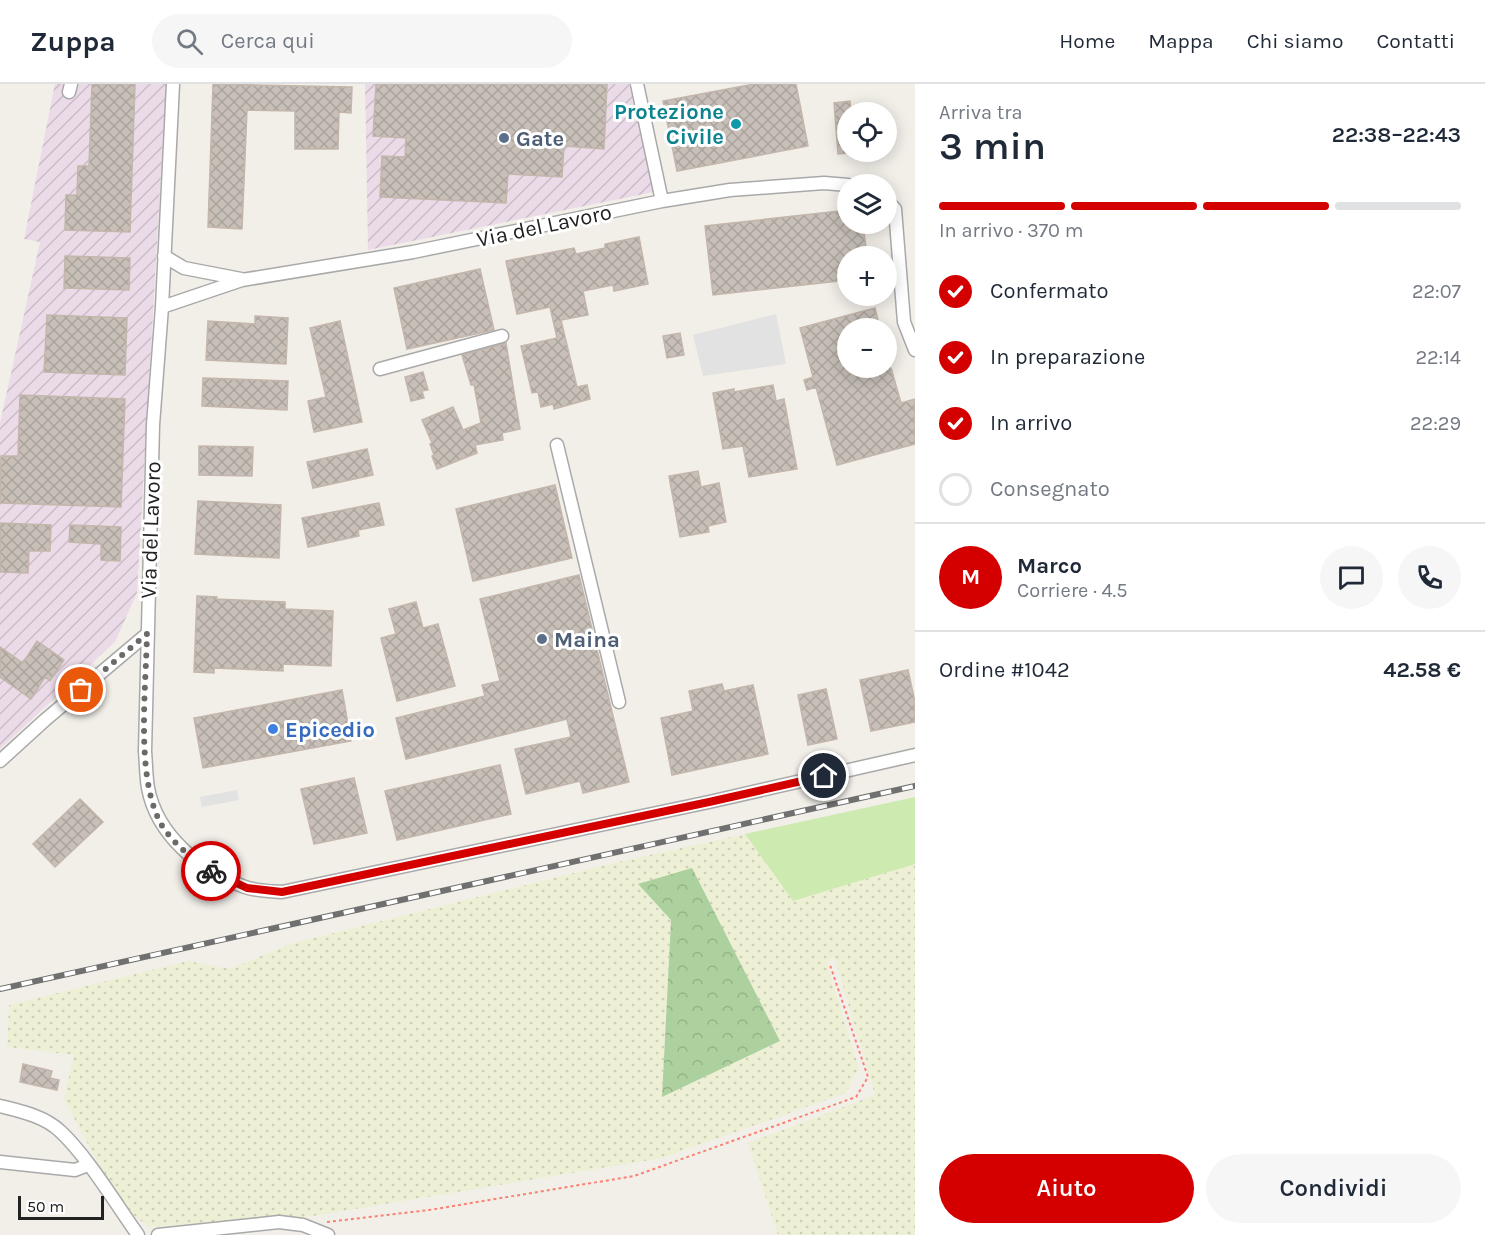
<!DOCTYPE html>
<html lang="it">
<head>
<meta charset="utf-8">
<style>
	:root { --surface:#fff; --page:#f6f6f7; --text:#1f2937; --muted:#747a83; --line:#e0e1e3; --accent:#d40000 }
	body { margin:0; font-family:Karla,sans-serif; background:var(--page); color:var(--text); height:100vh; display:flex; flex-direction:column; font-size:22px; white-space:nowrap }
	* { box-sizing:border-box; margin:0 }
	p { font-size:20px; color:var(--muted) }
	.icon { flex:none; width:33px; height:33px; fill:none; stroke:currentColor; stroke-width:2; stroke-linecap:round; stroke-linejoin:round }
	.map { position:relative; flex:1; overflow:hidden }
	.sheet { display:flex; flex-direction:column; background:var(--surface); width:570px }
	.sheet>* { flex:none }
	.controls { position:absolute; left:837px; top:18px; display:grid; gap:12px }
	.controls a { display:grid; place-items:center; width:60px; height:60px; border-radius:50%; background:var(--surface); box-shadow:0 3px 15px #0003; font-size:30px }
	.scale { position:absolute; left:18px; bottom:15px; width:86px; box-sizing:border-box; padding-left:6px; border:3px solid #222; border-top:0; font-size:16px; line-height:21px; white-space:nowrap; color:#222; -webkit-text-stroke:4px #fff; paint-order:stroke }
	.pin { position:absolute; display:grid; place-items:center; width:51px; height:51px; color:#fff; margin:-26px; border:3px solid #fff; border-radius:50%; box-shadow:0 2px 6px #0007 }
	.courier { position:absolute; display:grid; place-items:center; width:60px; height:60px; margin:-30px; border:4px solid #d40000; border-radius:50%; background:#fff; color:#222; box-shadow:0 2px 8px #0007 }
	.headline em { font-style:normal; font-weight:600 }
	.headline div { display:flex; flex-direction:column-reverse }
	.headline { display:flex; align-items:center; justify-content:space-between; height:102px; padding:0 24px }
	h1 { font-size:39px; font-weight:600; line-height:45px }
	.bar { display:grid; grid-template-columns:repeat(4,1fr); gap:9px 6px; align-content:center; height:72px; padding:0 24px }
	.bar i { height:8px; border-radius:4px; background:var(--line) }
	.bar .active { background:var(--accent) }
	.bar p { grid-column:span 4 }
	.line { display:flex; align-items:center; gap:15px; padding:0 24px; border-top:2px solid var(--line) }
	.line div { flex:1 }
	.round { display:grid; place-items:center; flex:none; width:63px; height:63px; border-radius:32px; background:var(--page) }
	ol { padding:0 24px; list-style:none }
	li { display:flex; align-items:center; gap:18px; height:66px }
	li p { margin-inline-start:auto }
	li .icon { padding:6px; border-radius:50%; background:var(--accent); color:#fff; stroke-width:4 }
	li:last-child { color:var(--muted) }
	li i { width:33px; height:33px; border:3px solid var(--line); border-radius:50% }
	.primary-button { display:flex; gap:12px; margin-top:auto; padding:12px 24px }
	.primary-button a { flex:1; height:69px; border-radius:36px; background:var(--accent); color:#fff; font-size:24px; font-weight:600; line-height:69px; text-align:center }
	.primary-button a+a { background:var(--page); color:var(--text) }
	header { display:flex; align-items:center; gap:36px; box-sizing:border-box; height:84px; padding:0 30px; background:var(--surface); border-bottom:2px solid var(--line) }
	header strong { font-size:28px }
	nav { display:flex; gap:33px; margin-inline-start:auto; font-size:21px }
	.search { width:420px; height:54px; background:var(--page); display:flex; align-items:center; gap:15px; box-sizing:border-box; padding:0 21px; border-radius:33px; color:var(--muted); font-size:22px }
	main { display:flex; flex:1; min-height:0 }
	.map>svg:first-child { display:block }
</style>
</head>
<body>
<header>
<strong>Zuppa</strong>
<div class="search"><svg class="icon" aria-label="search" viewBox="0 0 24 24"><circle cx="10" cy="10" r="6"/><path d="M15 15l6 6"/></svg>Cerca qui</div>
<nav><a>Home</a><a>Mappa</a><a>Chi siamo</a><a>Contatti</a></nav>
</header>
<main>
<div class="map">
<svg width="915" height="1151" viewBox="0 0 915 1151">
	<defs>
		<pattern id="industrial-furrows" width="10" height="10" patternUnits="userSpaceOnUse" patternTransform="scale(1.5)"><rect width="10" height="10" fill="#ebdbe8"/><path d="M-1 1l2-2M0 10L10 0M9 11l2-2" fill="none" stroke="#c9bcc7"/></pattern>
		<pattern id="farmland-dots" width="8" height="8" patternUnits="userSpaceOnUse" patternTransform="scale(1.5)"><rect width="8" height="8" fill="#eef0d5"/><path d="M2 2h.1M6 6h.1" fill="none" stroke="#ccceb7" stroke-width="1.8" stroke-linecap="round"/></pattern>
		<pattern id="forest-crowns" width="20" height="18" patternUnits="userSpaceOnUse" patternTransform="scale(1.5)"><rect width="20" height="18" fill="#add19e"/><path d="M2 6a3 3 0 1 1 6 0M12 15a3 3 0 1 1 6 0" fill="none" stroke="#95b388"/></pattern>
		<pattern id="building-cross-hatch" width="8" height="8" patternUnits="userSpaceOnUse" patternTransform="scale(1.5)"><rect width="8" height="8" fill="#c7bfb8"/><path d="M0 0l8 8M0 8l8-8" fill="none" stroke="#aba49e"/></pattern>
	</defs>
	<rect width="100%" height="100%" fill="#f2efe9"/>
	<path fill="url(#industrial-furrows)" d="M55,0H166L137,509L115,558L0,665V339L40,158L24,155Z
		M365,0H629L654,108L368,166Z"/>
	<path fill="url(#farmland-dots)" fill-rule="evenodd" d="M745,750L793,817L915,780V1151H778L748,1059L875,1011L838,885L833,873L827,881L859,984L846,1009L662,1074L307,1133H277L149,1143L132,1130L98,1079L64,1015L74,971L7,963L9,921L188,877L230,885L290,860L618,778ZM671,836L780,957L662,1013Z"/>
	<path fill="#cdebb0" d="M915,713V780L793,817L745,750Z"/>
	<path fill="url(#forest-crowns)" d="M692,784L780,957L662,1013L671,836L638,800Z"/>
	<path fill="#e2e2e2" d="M776,230L786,280L703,292L693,251Z
		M237,706L239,716L202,723L200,713Z"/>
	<path fill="url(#building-cross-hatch)" stroke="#c4b6ab" stroke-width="1.5" d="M92,0H135L130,148L65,146L66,111H77L78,82H89Z
		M213,0L352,3L351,29L339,28L338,65H295V27L247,26L242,145L208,143Z
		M376,0H607L604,65L564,62L562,93L508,90L506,119L380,113L382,72L405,73L406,54L373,52Z
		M754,0H796L808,62L677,87L663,17Z
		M850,17L851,28H848V69L838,70L834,19Z
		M848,126V140H863L867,172H848V196L713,211L705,142Z
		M639,153L648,200L614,207L613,201L583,207L588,231L561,236L577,303L587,301L590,315L554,325L553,320L541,323L538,308L532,309L521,262L557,254L550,223L517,230L506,177L574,164L576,170L605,164V160Z
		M65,172L130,174L129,206L64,204Z
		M480,185L494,246L407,265L394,204Z
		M875,224L880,244H848V284H891L901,319L915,315V360L837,381L816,303L807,306L804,296L813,293L800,244Z
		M47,231L127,234L125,291L44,288Z
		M255,232L288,234L286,280L206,276L208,237L255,240Z
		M340,237L362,338L314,348L308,317L326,313L310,244Z
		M680,249L684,271L667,274L663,252Z
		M506,259L520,345L502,349L503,356L475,361L477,369L437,385L432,372L434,371L430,360L432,359L422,336L453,323L463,346L481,339L474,301H471L462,271Z
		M423,288L428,306L422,307L424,314L411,317L405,293Z
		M203,294L288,297L287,326L202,322Z
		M773,301L776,317L784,315L797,385L749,393L743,362L723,365L713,309L734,305V308Z
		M20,311L125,315L121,423L0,419L1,372H18Z
		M199,362L253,363L252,392L199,391Z
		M367,365L373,391L313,404L307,378Z
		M698,387L701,403L719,399L726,438L708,442L709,448L680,453L669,392Z
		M555,401L572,474L473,497L456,425Z
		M198,417L281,421L279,474L195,470Z
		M379,419L384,441L358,446L359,452L308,463L302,434Z
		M0,439L51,441L50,467H29L28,489L0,488Z
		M70,441L121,443L120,477L101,476V460L69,458Z
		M579,491L629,698L583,709L580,697L526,710L515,665L571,653L567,635L406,675L396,634L485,612L482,601L500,597L480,515Z
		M197,512L217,513L216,515L285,518V525L333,527L331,582L283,580V587L214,584V589L194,588Z
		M416,518L423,544L438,540L455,602L397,617L381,554L396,550L389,525Z
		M37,557L64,576L50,597L45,593L31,615L0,593V563L23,579Z
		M908,586L915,618V638L871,647L860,596Z
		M722,600L724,607L753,601L768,670L672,691L661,634L693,627L689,607Z
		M826,605L837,655L808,661L798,611Z
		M342,606L351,657L203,684L194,634Z
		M500,681L511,730L397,756L385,707Z
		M354,694L367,749L314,760L301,705Z
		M80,715L103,738L55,783L33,760Z
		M23,980L52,987L50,994L59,996L57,1006L20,998Z"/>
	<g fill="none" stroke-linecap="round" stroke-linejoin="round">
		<defs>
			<path id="minor" d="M173,0L162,223L153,341L145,667C146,679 146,692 148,704C157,752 201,787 245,803C256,807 270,807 282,808L709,718L915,671
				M637,0L662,117
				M69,8L71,0
				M886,115L895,125L904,238L915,266
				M164,172L184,184L241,195
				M162,223L242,196L413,168L662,117L730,106L824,99L848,101
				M380,285L502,252
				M557,361L619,618
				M0,677L45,636L147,550
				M0,1022C20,1027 44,1032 60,1047C87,1072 116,1120 138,1151
				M0,1078L75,1086L88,1081
				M158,1151L279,1138L303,1141L328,1151"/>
		</defs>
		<use href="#minor" stroke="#a9a9a9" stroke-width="15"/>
		<path stroke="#fa8072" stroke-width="2" stroke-dasharray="3 3" stroke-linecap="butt" d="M327,1138L429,1126L634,1092L856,1013L868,993L830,881"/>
		<use href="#minor" stroke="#fff" stroke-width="12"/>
		<defs>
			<path id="rail" d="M0,905L915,702"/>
		</defs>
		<use href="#rail" stroke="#707070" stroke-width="6"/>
		<use href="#rail" stroke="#fff" stroke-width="4" stroke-dasharray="11" stroke-linecap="butt"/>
	</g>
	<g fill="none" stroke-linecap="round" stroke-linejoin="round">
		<path stroke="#6b6a68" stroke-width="6" stroke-dasharray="0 10.8" d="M81,606L147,550C146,603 136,689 159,736C167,754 194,777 211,787"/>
		<path stroke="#d40000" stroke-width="8" d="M211,787L247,804L282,808L709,718L824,692"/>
	</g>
	<circle fill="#0f9aa8" stroke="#fff" stroke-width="2" cx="736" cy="40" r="6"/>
	<g fill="#5c6f8a" stroke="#fff" stroke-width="2">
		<circle cx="504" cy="54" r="6"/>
		<circle cx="542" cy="555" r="6"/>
	</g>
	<circle fill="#3f7fe0" stroke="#fff" stroke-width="2" cx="273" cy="645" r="6"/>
	<g text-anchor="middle" stroke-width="6" stroke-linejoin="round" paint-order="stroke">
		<g font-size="22" font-weight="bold" fill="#0d838f" stroke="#fff" text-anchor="end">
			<text x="724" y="35">Protezione<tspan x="724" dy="25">Civile</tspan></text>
		</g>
		<g font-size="22" font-weight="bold" fill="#4e5e75" stroke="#fff" text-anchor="start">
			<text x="516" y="62">Gate</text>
			<text x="554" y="563">Maina</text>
		</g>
		<g font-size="22" fill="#222" stroke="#fff">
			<text transform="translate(544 141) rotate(-12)" y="8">Via del Lavoro</text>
			<text transform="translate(150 446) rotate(-88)" y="8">Via del Lavoro</text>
		</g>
		<g font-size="22" font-weight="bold" fill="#366cbe" stroke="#fff" text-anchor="start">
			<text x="285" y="653">Epicedio</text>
		</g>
	</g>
</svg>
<div class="controls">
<a><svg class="icon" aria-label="locate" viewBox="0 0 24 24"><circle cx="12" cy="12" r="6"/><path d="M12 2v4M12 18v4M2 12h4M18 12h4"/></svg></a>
<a><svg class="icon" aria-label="layers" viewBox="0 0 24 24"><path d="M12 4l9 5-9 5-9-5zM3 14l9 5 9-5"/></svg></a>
<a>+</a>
<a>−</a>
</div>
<div class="scale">50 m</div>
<div class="pin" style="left:81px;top:606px;background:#ea580c"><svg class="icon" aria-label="bag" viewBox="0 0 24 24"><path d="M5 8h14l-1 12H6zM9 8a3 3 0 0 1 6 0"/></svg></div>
<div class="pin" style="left:824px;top:692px;background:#1f2937"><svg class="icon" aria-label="home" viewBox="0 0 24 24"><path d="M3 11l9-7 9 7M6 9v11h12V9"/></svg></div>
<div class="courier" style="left:211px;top:787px"><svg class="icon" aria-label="bike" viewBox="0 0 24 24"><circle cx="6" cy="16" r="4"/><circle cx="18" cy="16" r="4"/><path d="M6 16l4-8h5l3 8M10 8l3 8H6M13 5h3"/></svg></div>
</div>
<section class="sheet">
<div class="headline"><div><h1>3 min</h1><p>Arriva tra</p></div><em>22:38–22:43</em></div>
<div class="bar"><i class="active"></i><i class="active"></i><i class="active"></i><i></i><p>In arrivo · 370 m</p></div>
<ol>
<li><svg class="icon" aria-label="check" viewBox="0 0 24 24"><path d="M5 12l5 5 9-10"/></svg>Confermato<p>22:07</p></li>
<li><svg class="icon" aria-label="check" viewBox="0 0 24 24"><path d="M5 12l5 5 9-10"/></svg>In preparazione<p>22:14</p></li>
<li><svg class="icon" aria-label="check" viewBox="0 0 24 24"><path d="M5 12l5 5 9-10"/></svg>In arrivo<p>22:29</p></li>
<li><i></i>Consegnato</li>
</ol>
<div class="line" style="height:108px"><b class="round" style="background:var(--accent);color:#fff">M</b><div><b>Marco</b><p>Corriere · 4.5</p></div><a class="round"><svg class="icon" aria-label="chat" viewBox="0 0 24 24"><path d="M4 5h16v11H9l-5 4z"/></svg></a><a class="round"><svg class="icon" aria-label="phone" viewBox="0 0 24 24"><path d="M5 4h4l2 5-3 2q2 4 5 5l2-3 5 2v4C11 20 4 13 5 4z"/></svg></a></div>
<div class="line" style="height:78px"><div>Ordine #1042</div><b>42.58 €</b></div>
<div class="primary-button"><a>Aiuto</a><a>Condividi</a></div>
</section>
</main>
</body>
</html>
